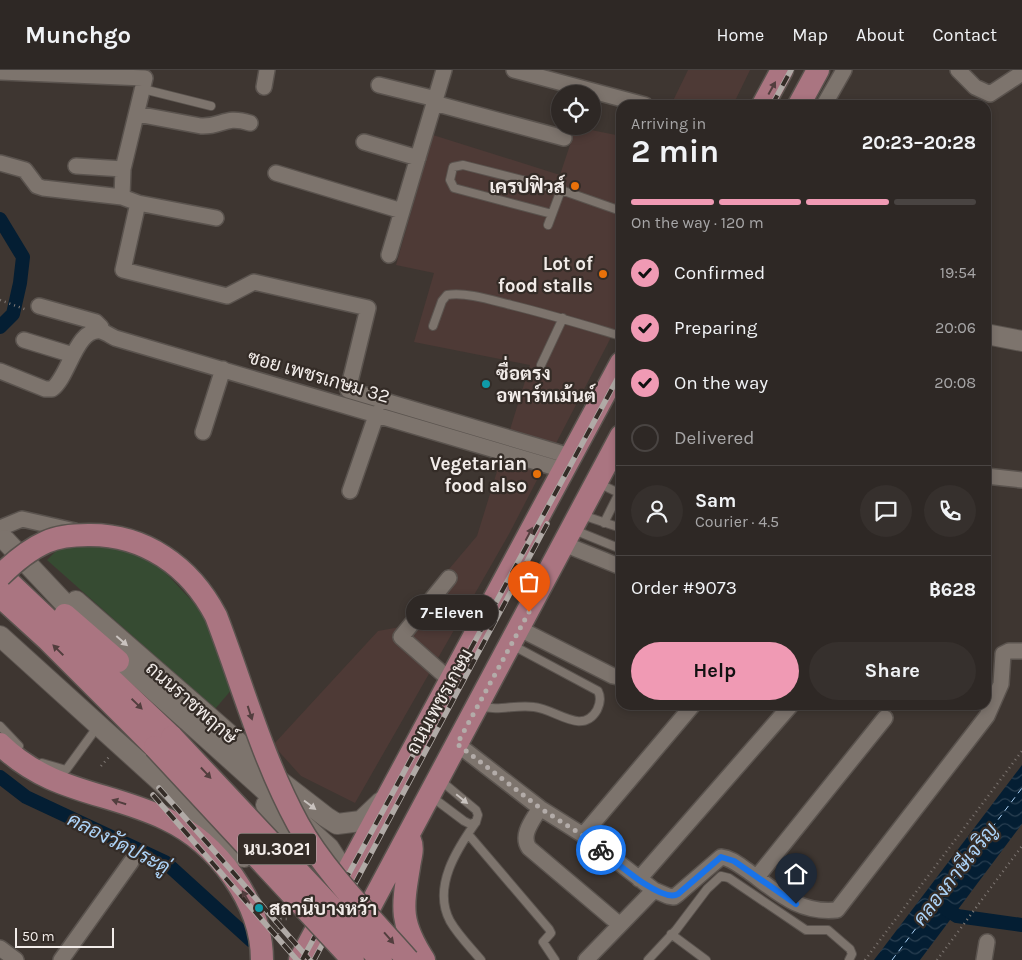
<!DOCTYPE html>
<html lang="en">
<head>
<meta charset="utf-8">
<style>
	:root { --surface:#2e2825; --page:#36302d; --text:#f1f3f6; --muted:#a7a6a7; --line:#494442; --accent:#f09ab4 }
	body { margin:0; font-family:Karla,Sarabun,sans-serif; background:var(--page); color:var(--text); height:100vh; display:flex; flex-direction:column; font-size:19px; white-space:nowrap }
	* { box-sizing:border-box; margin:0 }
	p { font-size:16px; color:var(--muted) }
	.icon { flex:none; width:28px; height:28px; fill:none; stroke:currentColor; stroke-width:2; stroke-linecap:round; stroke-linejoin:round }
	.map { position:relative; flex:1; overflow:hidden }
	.details { position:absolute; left:616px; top:30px; width:375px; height:610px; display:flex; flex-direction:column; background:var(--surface); border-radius:15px; box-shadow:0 2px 8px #0003,0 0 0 1px var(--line) }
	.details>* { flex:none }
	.tools { position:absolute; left:551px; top:15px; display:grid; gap:10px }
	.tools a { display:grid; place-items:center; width:50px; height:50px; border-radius:50%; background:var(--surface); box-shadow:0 2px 8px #0003,0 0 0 1px var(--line); font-size:25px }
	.scale { position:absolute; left:15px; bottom:12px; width:99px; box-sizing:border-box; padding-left:5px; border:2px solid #f2ece9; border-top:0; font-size:14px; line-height:18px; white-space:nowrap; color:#f2ece9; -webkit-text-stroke:4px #342c27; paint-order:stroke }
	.pin { position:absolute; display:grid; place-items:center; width:42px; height:42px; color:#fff; margin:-51px -21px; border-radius:50% 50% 50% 0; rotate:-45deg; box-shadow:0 0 5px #0007 }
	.pin .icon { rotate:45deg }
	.courier { position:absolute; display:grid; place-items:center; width:50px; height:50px; margin:-25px; border:4px solid #1a73e8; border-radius:50%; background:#fff; color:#222; box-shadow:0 1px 6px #0007 }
	.bubble { position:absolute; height:35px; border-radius:18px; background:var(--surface); box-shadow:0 2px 8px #0003,0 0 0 1px var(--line); font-size:16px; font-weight:700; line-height:35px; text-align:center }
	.overview em { font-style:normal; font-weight:700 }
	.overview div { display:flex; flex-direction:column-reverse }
	.overview { display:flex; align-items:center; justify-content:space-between; height:85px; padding:0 15px }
	h1 { font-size:32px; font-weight:700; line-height:38px }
	.bar { display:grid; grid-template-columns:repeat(4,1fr); gap:8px 5px; align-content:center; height:60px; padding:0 15px }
	.bar i { height:6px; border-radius:4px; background:var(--line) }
	.bar .on { background:var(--accent) }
	.bar p { grid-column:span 4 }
	.line { display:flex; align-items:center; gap:12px; padding:0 15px; border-top:1px solid var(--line) }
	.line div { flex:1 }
	.round { display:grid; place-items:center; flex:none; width:52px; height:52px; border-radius:26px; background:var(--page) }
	ol { padding:0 15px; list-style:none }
	li { display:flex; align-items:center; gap:15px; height:55px }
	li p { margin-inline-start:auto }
	li .icon { padding:5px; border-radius:50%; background:var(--accent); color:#111; stroke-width:4 }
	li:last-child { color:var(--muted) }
	li i { width:28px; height:28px; border:2px solid var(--line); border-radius:50% }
	.cta { display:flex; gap:10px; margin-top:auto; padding:10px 15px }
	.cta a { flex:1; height:58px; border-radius:30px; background:var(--accent); color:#111; font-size:20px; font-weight:700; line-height:58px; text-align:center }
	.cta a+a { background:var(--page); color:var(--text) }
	header { display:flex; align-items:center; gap:30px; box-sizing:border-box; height:70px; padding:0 25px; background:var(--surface); border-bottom:1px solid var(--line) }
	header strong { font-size:24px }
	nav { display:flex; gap:28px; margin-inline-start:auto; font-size:18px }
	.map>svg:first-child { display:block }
</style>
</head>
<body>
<header>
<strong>Munchgo</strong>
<nav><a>Home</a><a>Map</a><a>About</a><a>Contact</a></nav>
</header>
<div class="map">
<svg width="1022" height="890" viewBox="0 0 1022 890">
	<defs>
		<pattern id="water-waves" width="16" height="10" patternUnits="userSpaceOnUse" patternTransform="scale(1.25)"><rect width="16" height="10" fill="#041e33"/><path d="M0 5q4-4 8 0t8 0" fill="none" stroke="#293f51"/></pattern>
	</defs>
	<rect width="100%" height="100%" fill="#3e3631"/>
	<path fill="#4e3a36" d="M688,0H750L733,35H671Z
		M576,57L621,66V248L509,464L355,733L301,706L273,675L378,561L400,557L477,466L530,295L414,272L434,203L396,195L433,65L560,105Z"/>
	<path fill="#364b32" d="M82,455L161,498L209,549L233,618L215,639L47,490Z"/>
	<path fill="url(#water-waves)" d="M1022,695V754L920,890H874Z"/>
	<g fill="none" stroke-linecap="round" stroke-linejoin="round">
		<path stroke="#041e33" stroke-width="14" d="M0,149L23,187L20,213L13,244L0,257
			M0,707L26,727L165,792L252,871
			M940,835L957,846L1022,855"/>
		<path stroke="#add4f9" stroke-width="1" stroke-dasharray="6 5" stroke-linecap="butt" d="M892,890L1022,718"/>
		<defs>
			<path id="service" d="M143,19L211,36
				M552,144L454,118L450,110L453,97L463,95L561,120L621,141
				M548,155L561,120
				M433,256L442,231L447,225C467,222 491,230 511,235C548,244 584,255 621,266
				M541,295L563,248
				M598,413L621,424
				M582,445L621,458
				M604,453L619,423
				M574,460L621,479
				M480,636C499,642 515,634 534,637C556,639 582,666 597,640C600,634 601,627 598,621L512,575
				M0,656L19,676
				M42,693L66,700L98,656
				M440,710L476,740L478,745L476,752C457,779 432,817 450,851C458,865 471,878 481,890
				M432,727L464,751L470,754L476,752
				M468,764L549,859L551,863L543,872L555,890
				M671,864L706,890
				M648,890L676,860L707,819L721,806L729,808L806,860H828L850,879L852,884L849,890"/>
			<path id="minor" d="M514,0L645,35
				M958,0L975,17L990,24L1022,3
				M0,2L145,8L123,99L122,127L138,133L123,200L227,226L254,212L368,238L348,320L570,386
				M379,15L436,29
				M264,17L267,0
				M434,33L564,68
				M824,35L844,0
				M137,44L201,56C223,57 224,45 250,53
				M364,72L418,88
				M0,93L25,100L37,116L43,118L122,127
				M76,96L123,99
				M276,103L402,141
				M138,133L216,148
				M389,185L444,0
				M39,236L96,252L101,257V261
				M24,270L73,285
				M0,301L45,319H52C69,307 76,257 101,261C105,262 111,266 115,268L563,400
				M203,362L223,299
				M986,406L1022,410
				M350,421L377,343
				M0,458L22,449L75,461
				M564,474L621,497
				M449,508L401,567L451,611
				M520,559L613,606L618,607L621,605
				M457,674L540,738L583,765L654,820L668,826L674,827L678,824L721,787C731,788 739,795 748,801C777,822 799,844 837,840L987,646L1001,614L1003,584L1009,581H1022
				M540,738C533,750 520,765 529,778L620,855
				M583,765L693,635
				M757,807L885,648
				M639,809L791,635
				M0,878L16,890
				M61,890L131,792
				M586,890L654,820
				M984,890L987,872"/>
			<path id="secondary" d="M986,264L1022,271
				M5,470L83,553
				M76,531L239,673L268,702L326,747L337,754L361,751L381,732
				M0,566L244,787
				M108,579L329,778L338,792L347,817
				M266,735C276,747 318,793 285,803"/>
			<path id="primary" d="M763,35L782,0
				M799,35L818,0
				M0,504L172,667
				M0,526L48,570L155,677
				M65,545L118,591
				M0,674C50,723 107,721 166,749C217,773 262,832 262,890
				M410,770C414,779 410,788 409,797C402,839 400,853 424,890
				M358,859L621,366
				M300,890L621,293"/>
		</defs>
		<use href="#service" stroke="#5a534e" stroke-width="10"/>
		<use href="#minor" stroke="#5a534e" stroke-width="18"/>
		<use href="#secondary" stroke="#5a534e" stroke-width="22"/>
		<use href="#primary" stroke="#5a534e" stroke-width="25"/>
		<path stroke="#817a76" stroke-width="2.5" stroke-dasharray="1 4" stroke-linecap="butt" d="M0,230L27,240
			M101,696L109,687
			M278,864L281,849H290
			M865,890L1022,681
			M937,890L1022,776"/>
		<use href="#service" stroke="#7d746d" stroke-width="8"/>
		<use href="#minor" stroke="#7d746d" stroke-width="15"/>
		<use href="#secondary" stroke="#7d746d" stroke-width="20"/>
		<use href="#primary" stroke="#aa7581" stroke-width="22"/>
		<defs>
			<path id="rail" d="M772,35L791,0
				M159,718L309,889
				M153,725L297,890
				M302,890L621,302
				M314,890L547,454"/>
		</defs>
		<use href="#rail" stroke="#b0aaa6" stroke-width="5.5"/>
		<use href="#rail" stroke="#342c27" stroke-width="4" stroke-dasharray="11" stroke-linecap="butt"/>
		<defs>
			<path id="primary-bridge" d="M0,506C14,492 28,480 46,472C59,466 73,465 88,465C144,464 190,496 216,546C243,616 262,688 298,754C324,801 372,849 408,890
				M172,667L381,890
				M155,677L353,890"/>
		</defs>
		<use href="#primary-bridge" stroke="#5a534e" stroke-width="25" stroke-linecap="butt"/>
		<use href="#primary-bridge" stroke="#aa7581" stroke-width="22"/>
	</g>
	<defs><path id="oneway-solid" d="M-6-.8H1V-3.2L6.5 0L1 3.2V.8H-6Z" transform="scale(1.25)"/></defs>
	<g fill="#523e3e">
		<use href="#oneway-solid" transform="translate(772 18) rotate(-61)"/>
		<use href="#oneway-solid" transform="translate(529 464) rotate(-62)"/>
		<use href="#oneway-solid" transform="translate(58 580) rotate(-135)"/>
		<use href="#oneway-solid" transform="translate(137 634) rotate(44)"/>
		<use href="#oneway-solid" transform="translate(250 643) rotate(72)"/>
		<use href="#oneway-solid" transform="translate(206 703) rotate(47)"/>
		<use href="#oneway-solid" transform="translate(119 732) rotate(-162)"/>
		<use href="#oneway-solid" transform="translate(246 827) rotate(-121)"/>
		<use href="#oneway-solid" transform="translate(389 868) rotate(49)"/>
	</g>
	<g fill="#c9c2be">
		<use href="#oneway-solid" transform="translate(122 571) rotate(41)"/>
		<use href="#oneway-solid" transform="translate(462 729) rotate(39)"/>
		<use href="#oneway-solid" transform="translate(310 735) rotate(37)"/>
	</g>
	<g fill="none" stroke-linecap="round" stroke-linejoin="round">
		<path stroke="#b3aca9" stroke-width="5" stroke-dasharray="0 9" d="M529,542L457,674L540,738L582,765L601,780"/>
		<path stroke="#1a73e8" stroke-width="6" d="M601,780C615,791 662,834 678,824L721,787L734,791L796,834"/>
	</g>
	<g fill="#e8710a" stroke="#342c27" stroke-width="2">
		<circle cx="575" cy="116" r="5"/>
		<circle cx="603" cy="204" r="5"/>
		<circle cx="537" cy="404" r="5"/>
	</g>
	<g fill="#0f9aa8" stroke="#342c27" stroke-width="2">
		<circle cx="486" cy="314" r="5"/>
		<circle cx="259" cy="838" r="5"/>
	</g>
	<g text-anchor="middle" stroke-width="4.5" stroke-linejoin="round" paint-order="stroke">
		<rect fill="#342c27" stroke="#b9b2af" stroke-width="1" x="238" y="763.5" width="78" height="31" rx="4"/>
		<g font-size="18" font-weight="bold" fill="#f2ece9">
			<text x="277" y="785">นบ.3021</text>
		</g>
		<g font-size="19" font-weight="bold" fill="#f2ece9" stroke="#342c27" text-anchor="end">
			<text x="565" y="123">เครปฟิวส์</text>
			<text x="593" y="200">Lot of<tspan x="593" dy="22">food stalls</tspan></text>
			<text x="496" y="310" text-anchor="start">ซื่อตรง<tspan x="496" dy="22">อพาร์ทเม้นต์</tspan></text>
			<text x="527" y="400">Vegetarian<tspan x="527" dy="22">food also</tspan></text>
			<text x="269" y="845" text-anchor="start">สถานีบางหว้า</text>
		</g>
		<g font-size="19" fill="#f2ece9" stroke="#342c27">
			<text transform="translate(319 306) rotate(16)" y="7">ซอย เพชรเกษม 32</text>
			<text transform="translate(439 631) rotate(-61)" y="7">ถนนเพชรเกษม</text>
			<text transform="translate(192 632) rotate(41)" y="7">ถนนราชพฤกษ์</text>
		</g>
		<g font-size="20" font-style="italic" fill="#add4f9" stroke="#342c27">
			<text transform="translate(119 773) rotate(27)" y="7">คลองวัดประดู่</text>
			<text transform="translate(955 804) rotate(-52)" y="7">คลองภาษีเจริญ</text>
		</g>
	</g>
</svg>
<div class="tools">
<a><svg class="icon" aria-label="locate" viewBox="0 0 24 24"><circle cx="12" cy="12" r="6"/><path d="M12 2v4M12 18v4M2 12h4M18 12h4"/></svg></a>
</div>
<div class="scale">50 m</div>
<div class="pin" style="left:529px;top:542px;background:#ea580c"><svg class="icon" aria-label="bag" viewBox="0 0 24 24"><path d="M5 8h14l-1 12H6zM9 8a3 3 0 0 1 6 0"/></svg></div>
<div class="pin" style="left:796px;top:834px;background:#1f2937"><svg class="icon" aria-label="home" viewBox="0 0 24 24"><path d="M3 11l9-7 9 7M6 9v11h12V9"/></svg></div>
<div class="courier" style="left:601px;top:780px"><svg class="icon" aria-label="bike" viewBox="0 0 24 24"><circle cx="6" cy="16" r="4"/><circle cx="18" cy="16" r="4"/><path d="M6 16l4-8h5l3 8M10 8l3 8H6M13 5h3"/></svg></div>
<div class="bubble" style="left:406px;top:525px;width:92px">7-Eleven</div>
<section class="details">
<div class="overview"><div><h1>2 min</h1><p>Arriving in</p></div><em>20:23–20:28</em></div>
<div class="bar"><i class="on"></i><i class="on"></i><i class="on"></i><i></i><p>On the way · 120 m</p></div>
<ol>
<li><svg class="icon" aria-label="check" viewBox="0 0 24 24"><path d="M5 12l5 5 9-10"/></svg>Confirmed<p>19:54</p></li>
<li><svg class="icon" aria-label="check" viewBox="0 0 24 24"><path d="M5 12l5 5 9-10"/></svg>Preparing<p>20:06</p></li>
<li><svg class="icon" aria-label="check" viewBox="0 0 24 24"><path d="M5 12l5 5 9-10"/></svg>On the way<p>20:08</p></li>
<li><i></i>Delivered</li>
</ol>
<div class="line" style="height:90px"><a class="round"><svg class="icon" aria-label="person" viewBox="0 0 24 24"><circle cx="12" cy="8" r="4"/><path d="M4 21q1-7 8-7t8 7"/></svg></a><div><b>Sam</b><p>Courier · 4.5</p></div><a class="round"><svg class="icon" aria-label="chat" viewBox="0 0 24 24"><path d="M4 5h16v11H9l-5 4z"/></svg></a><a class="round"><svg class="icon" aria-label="phone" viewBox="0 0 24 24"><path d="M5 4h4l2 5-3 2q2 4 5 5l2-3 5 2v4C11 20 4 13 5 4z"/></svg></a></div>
<div class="line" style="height:65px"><div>Order #9073</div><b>฿628</b></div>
<div class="cta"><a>Help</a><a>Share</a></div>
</section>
</div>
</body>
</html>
